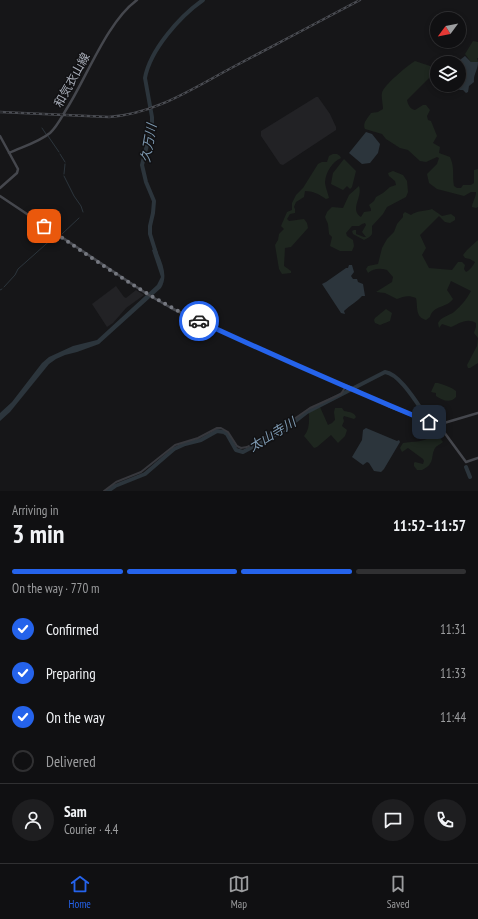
<!DOCTYPE html>
<html lang="en">
<head>
<meta charset="utf-8">
<style>
	:root { --surface:#101012; --page:#1e1e20; --text:#f1f3f6; --muted:#9c9d9f; --line:#303032; --accent:#2563eb }
	body { margin:0; font-family:"PT Sans Narrow","Noto Sans JP",sans-serif; background:var(--page); color:var(--text); height:100vh; display:flex; flex-direction:column; font-size:15px; white-space:nowrap }
	* { box-sizing:border-box; margin:0 }
	p { font-size:13px; color:var(--muted) }
	.icon { flex:none; width:22px; height:22px; fill:none; stroke:currentColor; stroke-width:2; stroke-linecap:round; stroke-linejoin:round }
	.map { position:relative; height:491px; overflow:hidden }
	.panel { display:flex; flex-direction:column; background:var(--surface); flex:1 }
	.panel>* { flex:none }
	.needle { width:26px; rotate:238deg }
	.fabs { position:absolute; left:430px; top:12px; display:grid; gap:8px }
	.fabs a { display:grid; place-items:center; width:36px; height:36px; border-radius:50%; background:var(--surface); box-shadow:0 2px 6px #0003,0 0 0 1px var(--line); font-size:20px }
	.pin { position:absolute; display:grid; place-items:center; width:34px; height:34px; color:#fff; margin:-17px; border-radius:8px; box-shadow:0 2px 6px #0006 }
	.courier { position:absolute; display:grid; place-items:center; width:40px; height:40px; margin:-20px; border:3px solid #2563eb; border-radius:50%; background:#fff; color:#222; box-shadow:0 1px 5px #0007 }
	.headline em { font-style:normal; font-weight:700 }
	.headline div { display:flex; flex-direction:column-reverse }
	.headline { display:flex; align-items:center; justify-content:space-between; height:68px; padding:0 12px }
	h1 { font-size:26px; font-weight:700; line-height:30px }
	.bar { display:grid; grid-template-columns:repeat(4,1fr); gap:6px 4px; align-content:center; height:48px; padding:0 12px }
	.bar i { height:5px; border-radius:3px; background:var(--line) }
	.bar .selected { background:var(--accent) }
	.bar p { grid-column:span 4 }
	.line { display:flex; align-items:center; gap:10px; padding:0 12px; border-top:1px solid var(--line) }
	.line div { flex:1 }
	.round { display:grid; place-items:center; flex:none; width:42px; height:42px; border-radius:21px; background:var(--page) }
	ol { padding:0 12px; list-style:none }
	li { display:flex; align-items:center; gap:12px; height:44px }
	li p { margin-inline-start:auto }
	li .icon { padding:4px; border-radius:50%; background:var(--accent); color:#fff; stroke-width:4 }
	li:last-child { color:var(--muted) }
	li i { width:22px; height:22px; border:2px solid var(--line); border-radius:50% }
	.dock { display:flex; justify-content:space-around; align-items:center; height:56px; border-top:1px solid var(--line); background:var(--surface); font-size:11px; color:var(--muted) }
	.dock a { display:grid; justify-items:center; gap:2px }
	.dock .selected { color:var(--accent) }
	.map>svg:first-child { display:block }
</style>
</head>
<body>
<div class="map">
<svg width="478" height="491" viewBox="0 0 478 491">
	<rect width="100%" height="100%" fill="#161618"/>
	<path fill="#222225" d="M316,97H318L330,114L336,127V130L283,165L280,164L261,136V131Z
		M116,286L124,297L126,298L136,290L144,295L126,308L113,323L107,327L92,304Z"/>
	<path fill="#1e261f" d="M473,41L478,42V58H477L478,62H471L465,54Z
		M415,61L430,66L437,72V74L432,75L407,100C408,105 410,109 415,110L423,105H426L430,110L427,116L428,120L431,121L437,136L433,143L440,147L439,153L450,157C455,168 452,175 454,186L457,188H461L463,185H471L474,183V170L478,169V207L476,208L472,207C472,202 476,198 476,192H471L464,196L437,189L429,183L427,174L437,164L439,158L437,157L426,162L420,161L408,150L400,148L386,139L382,134L365,129C362,123 368,118 371,113L378,112L383,109C383,105 381,96 382,93C383,86 408,65 415,61Z
		M333,154H337L340,156L341,158C332,162 326,172 325,182C325,186 328,193 329,198L326,199C319,194 313,191 305,191L304,197L296,202L294,207L295,209V213L290,214L287,219L289,221L304,219L307,223L308,228L291,247L285,248L284,266L291,271V273L282,274L279,269L275,245L278,240L279,234L284,229L281,226L287,212L292,210V203L296,195L303,188L318,164L322,162H327L329,156Z
		M344,159L356,171L352,187L350,189L347,186L343,190L331,184L333,173Z
		M393,171L403,175L407,181L408,192L406,197L387,207L383,214L372,226C372,235 374,235 364,240L353,234L352,231L354,230H356V234L364,237H366L362,232L366,225L365,223L362,224L359,226H352L346,233L347,236L353,240L354,246L352,251H340L330,246L332,237L329,234L328,224L325,217L327,212L332,207L343,208L349,195L359,186C363,197 349,210 361,217L364,212L371,211V209L369,205L374,201L376,197L383,193L390,187L396,185L395,181L389,176L388,173Z
		M432,209L442,216L451,214L455,217V220L450,223L445,222L439,216L420,235L426,248L422,255L429,268L452,270L458,262H462L465,265L464,269L466,272C470,270 473,266 475,262L470,259L465,258L463,255L467,250L478,240V363L470,368H468L467,365L477,346L478,338L474,333L476,327V323C467,317 458,324 451,327L442,324L439,328L438,323C441,317 448,316 454,312C461,306 467,299 471,291L451,281L447,290L453,299C447,308 433,305 430,317L426,320C415,317 418,307 416,298C409,295 404,296 397,299L385,293L376,292L392,282L393,277L387,270C380,268 374,268 368,273L366,269L368,266L378,264L382,248L387,239L394,232L397,224L403,217V214L405,212L411,215C415,211 426,211 432,209Z
		M386,309L392,313L390,321L380,325L375,323L374,320L375,318Z
		M435,383H438C444,385 451,387 456,391V397C450,404 442,400 436,396V393L431,392Z
		M320,407L328,425L332,423L335,420L334,412L335,408H342L344,411C349,412 354,412 356,417L354,419L344,416L343,418L344,421L342,426L347,430L345,436L338,443L331,435L317,447L314,448L304,436C310,429 309,421 309,412Z
		M433,434L440,435L442,437L440,438L443,442C440,445 437,445 435,448C430,457 436,463 422,470H417L414,466V463L415,462L423,464L424,461L423,459L408,448L402,452L400,448L403,443C413,441 426,443 433,434Z"/>
	<path fill="#2c353c" d="M465,56L471,62H478C478,70 473,75 474,82L469,86L468,92L466,93L463,90H460L452,85H459V63H456Z
		M366,132L372,134L380,144L378,153L370,163L362,164L349,153Z
		M156,248C161,261 169,275 161,288L99,344L77,352L65,355L56,359L49,364L10,412L0,421V413L12,402L42,363L49,357L73,346L97,340L157,285L161,277L152,250Z
		M349,265H352L354,272L351,276L353,279H357L358,282L363,284L365,296H362C357,302 350,305 344,311L345,314L341,313L322,284L326,282L346,268H348Z
		M366,428L397,441L399,440L400,442L384,469L381,472L374,471L369,463L367,462L363,465L352,457L362,440L363,430Z"/>
	<g fill="none" stroke-linecap="round" stroke-linejoin="round">
		<path stroke="#2c353c" stroke-width="1" d="M42,128L46,134
			M48,136L59,152
			M60,154L65,162
			M64,174L65,164
			M64,176L74,196L81,206L83,212
			M62,234L79,218
			M4,287L15,275L18,269L54,237
			M0,290L2,289"/>
		<path stroke="#2c353c" stroke-width="4" d="M156,253L150,234V226L153,213L154,201L146,182L142,165L152,125V117L145,78C150,50 180,16 203,0
			M433,426L435,428
			M439,432L442,434
			M466,467L470,477
			M108,491L115,486L145,474L174,449L185,444L201,440L217,431L224,432L227,434L236,450L243,452L284,430L307,412L385,372C401,374 419,407 429,420"/>
		<path stroke="#37383d" stroke-width="2" d="M104,491L116,482L141,472L175,445L198,438L217,428H221L228,432L237,446L241,448L247,447L281,428L310,408L341,394L346,386"/>
		<path stroke="#45474d" stroke-width="2.5" d="M0,136L18,169L17,173L0,188
			M9,153C22,147 39,142 50,133C58,126 63,114 69,105C88,74 108,21 137,0
			M0,196L147,294L173,309L197,320L328,379L355,389L388,406L429,422L444,423L478,413
			M441,423V428L466,462L478,458"/>
		<defs>
			<path id="rail" d="M0,112L109,117C156,114 195,87 235,66C277,44 318,22 360,0"/>
		</defs>
		<use href="#rail" stroke="#4a4c52" stroke-width="2.5"/>
		<use href="#rail" stroke="#111113" stroke-width="1" stroke-dasharray="3" stroke-linecap="butt"/>
	</g>
	<g fill="none" stroke-linecap="round" stroke-linejoin="round">
		<path stroke="#757880" stroke-width="4" stroke-dasharray="0 7.2" d="M44,226C95,259 144,296 199,321"/>
		<path stroke="#2563eb" stroke-width="5" d="M199,321C275,356 352,390 429,422"/>
	</g>
	<g text-anchor="middle" stroke-width="3" stroke-linejoin="round" paint-order="stroke">
		<g font-size="12" fill="#a8adb8" stroke="#111113">
			<text transform="translate(72 80) rotate(-61)" y="4">和気衣山線</text>
		</g>
		<g font-size="13" font-style="italic" fill="#7f9bb3" stroke="#111113">
			<text transform="translate(148 143) rotate(-80)" y="5">久万川</text>
			<text transform="translate(272 434) rotate(-31)" y="5">太山寺川</text>
		</g>
	</g>
</svg>
<div class="fabs">
<a><svg class="needle" viewBox="-14 -14 28 28"><path d="M0-13l5 13h-10z" fill="#e53935"/><path d="M0 13l5-13h-10z" fill="#9c9d9f"/></svg></a>
<a><svg class="icon" aria-label="layers" viewBox="0 0 24 24"><path d="M12 4l9 5-9 5-9-5zM3 14l9 5 9-5"/></svg></a>
</div>
<div class="pin" style="left:44px;top:226px;background:#ea580c"><svg class="icon" aria-label="bag" viewBox="0 0 24 24"><path d="M5 8h14l-1 12H6zM9 8a3 3 0 0 1 6 0"/></svg></div>
<div class="pin" style="left:429px;top:422px;background:#1f2937"><svg class="icon" aria-label="home" viewBox="0 0 24 24"><path d="M3 11l9-7 9 7M6 9v11h12V9"/></svg></div>
<div class="courier" style="left:199px;top:321px"><svg class="icon" aria-label="car" viewBox="0 0 24 24"><path d="M5 17H2v-5l4-1 3-4h7l3 4 3 1v5h-3M9 17h6M6 11h13"/><circle cx="7" cy="17" r="2"/><circle cx="17" cy="17" r="2"/></svg></div>
</div>
<section class="panel">
<div class="headline"><div><h1>3 min</h1><p>Arriving in</p></div><em>11:52–11:57</em></div>
<div class="bar"><i class="selected"></i><i class="selected"></i><i class="selected"></i><i></i><p>On the way · 770 m</p></div>
<ol>
<li><svg class="icon" aria-label="check" viewBox="0 0 24 24"><path d="M5 12l5 5 9-10"/></svg>Confirmed<p>11:31</p></li>
<li><svg class="icon" aria-label="check" viewBox="0 0 24 24"><path d="M5 12l5 5 9-10"/></svg>Preparing<p>11:33</p></li>
<li><svg class="icon" aria-label="check" viewBox="0 0 24 24"><path d="M5 12l5 5 9-10"/></svg>On the way<p>11:44</p></li>
<li><i></i>Delivered</li>
</ol>
<div class="line" style="height:72px"><a class="round"><svg class="icon" aria-label="person" viewBox="0 0 24 24"><circle cx="12" cy="8" r="4"/><path d="M4 21q1-7 8-7t8 7"/></svg></a><div><b>Sam</b><p>Courier · 4.4</p></div><a class="round"><svg class="icon" aria-label="chat" viewBox="0 0 24 24"><path d="M4 5h16v11H9l-5 4z"/></svg></a><a class="round"><svg class="icon" aria-label="phone" viewBox="0 0 24 24"><path d="M5 4h4l2 5-3 2q2 4 5 5l2-3 5 2v4C11 20 4 13 5 4z"/></svg></a></div>
</section>
<nav class="dock">
<a class="selected"><svg class="icon" aria-label="home" viewBox="0 0 24 24"><path d="M3 11l9-7 9 7M6 9v11h12V9"/></svg>Home</a>
<a><svg class="icon" aria-label="map" viewBox="0 0 24 24"><path d="M3 6l6-2 6 2 6-2v14l-6 2-6-2-6 2zM9 4v14M15 6v14"/></svg>Map</a>
<a><svg class="icon" aria-label="saved" viewBox="0 0 24 24"><path d="M7 4h10v16l-5-4-5 4z"/></svg>Saved</a>
</nav>
</body>
</html>
